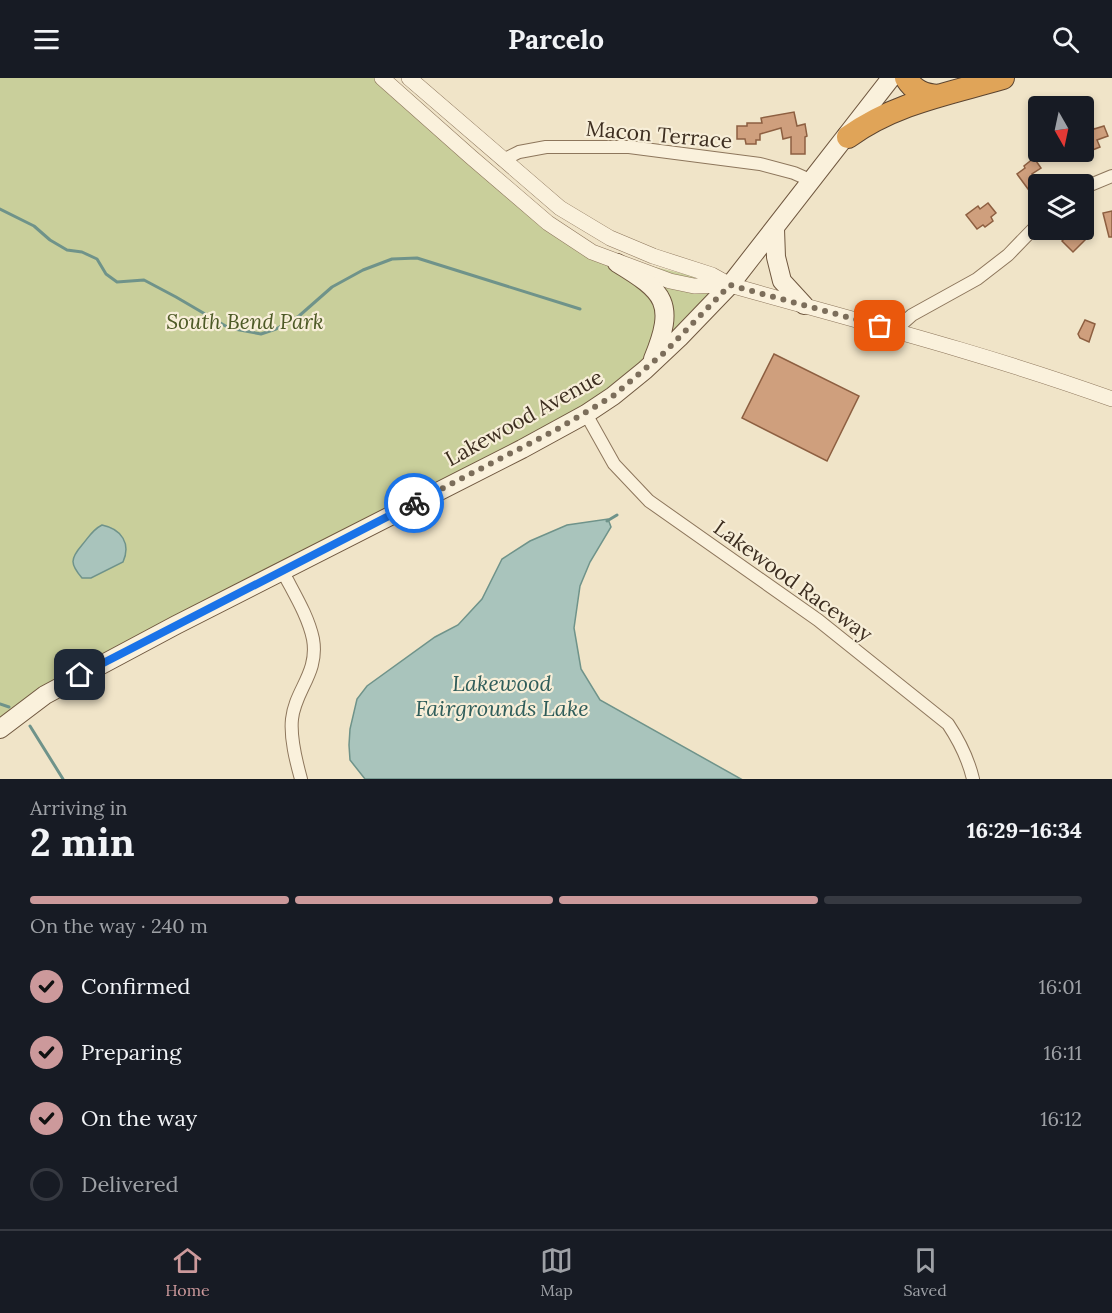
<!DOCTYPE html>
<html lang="en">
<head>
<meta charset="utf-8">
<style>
	:root { --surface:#171b24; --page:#242831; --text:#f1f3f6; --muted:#9ea1a6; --line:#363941; --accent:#cc999b }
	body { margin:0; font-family:Lora,serif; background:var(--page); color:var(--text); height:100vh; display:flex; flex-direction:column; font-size:22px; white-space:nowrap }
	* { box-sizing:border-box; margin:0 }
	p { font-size:20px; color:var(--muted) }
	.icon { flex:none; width:33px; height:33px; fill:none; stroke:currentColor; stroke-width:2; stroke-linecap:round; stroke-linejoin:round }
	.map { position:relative; height:701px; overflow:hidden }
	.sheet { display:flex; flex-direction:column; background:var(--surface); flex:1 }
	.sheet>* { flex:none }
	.needle { width:39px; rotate:171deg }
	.tools { position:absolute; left:1028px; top:18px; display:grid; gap:12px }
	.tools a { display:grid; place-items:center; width:66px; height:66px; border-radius:6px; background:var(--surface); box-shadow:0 3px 9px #0003; font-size:30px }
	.pin { position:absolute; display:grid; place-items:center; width:51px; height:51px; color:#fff; margin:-26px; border-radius:12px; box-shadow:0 3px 9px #0006 }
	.courier { position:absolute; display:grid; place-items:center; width:60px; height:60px; margin:-30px; border:4px solid #1a73e8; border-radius:50%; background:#fff; color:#222; box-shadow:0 2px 8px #0007 }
	.overview em { font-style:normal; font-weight:700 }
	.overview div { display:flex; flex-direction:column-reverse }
	.overview { display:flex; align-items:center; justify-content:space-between; height:102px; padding:0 30px }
	h1 { font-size:39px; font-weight:700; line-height:45px }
	.bar { display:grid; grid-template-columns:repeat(4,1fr); gap:9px 6px; align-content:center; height:72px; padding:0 30px }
	.bar i { height:8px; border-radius:4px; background:var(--line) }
	.bar .on { background:var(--accent) }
	.bar p { grid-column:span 4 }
	ol { padding:0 30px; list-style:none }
	li { display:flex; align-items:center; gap:18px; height:66px }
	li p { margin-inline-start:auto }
	li .icon { padding:6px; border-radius:50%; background:var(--accent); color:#111; stroke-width:4 }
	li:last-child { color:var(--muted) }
	li i { width:33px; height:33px; border:3px solid var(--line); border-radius:50% }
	header { display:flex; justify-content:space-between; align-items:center; height:78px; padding:0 30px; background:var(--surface); font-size:27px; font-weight:700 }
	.dock { display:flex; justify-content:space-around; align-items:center; height:84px; border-top:2px solid var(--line); background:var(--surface); font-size:16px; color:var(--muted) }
	.dock a { display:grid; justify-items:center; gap:3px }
	.dock .on { color:var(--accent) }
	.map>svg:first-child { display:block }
</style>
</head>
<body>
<header><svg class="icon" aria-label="menu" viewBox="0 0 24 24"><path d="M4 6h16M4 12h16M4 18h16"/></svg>Parcelo<svg class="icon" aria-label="search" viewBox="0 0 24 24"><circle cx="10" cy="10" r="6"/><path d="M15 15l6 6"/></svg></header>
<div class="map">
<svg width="1112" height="701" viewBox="0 0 1112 701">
	<rect width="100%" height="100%" fill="#f0e4c8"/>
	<path fill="#c9cf9b" d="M0,0H382L592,174L730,207L586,336L0,651Z"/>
	<path fill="#a9c4bc" stroke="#6f938a" stroke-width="1.5" d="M608,441L611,449L590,484L580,508L574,550L581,591L600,622L741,701H365L350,682L349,667L350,651L357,621L367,608L435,559L458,547L482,521L502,481L530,463L567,447Z
		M102,447C122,451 131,466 123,484L91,500H82C70,486 70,481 82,467C89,459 92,452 102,447Z"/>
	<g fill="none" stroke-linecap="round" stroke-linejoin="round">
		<path stroke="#6f938a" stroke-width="3" d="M0,131L34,148L50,162L67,172L82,174L97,181L106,196L117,204L144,202L176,219L229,250L261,256L276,251L299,238L332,209L363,192L392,181L417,180L580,231
			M607,443L617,437
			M0,626L9,629
			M30,648L63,701"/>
	</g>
	<path fill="#cf9f7d" stroke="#8d5f41" stroke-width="1.5" d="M794,34L797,48L805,46L807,58L805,59V76H791V59L783,61L781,50L760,56V62H756V66H746L745,61H737V48H747V45H762L761,40Z
		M1104,48L1108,58L1097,62L1100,69L1090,73L1083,52L1093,49L1094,51Z
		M1034,80L1041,90L1032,96L1040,106L1031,115L1017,96L1025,90L1024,88Z
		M988,125L996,135L991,139L993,143L985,149L983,147L977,151L966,137L978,128L980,131Z
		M1112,133V159H1109L1103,135Z
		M1073,152H1079L1087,160L1073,174L1062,163Z
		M1085,242L1095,246L1089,264L1080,260L1078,256Z
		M774,276L859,318L827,383L742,340Z"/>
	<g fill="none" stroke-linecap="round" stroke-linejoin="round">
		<defs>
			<path id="minor" d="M503,82L519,74L546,69H629L760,86L794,95L812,103
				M1083,110L1112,98
				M899,253L903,245L912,237L977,201L1008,177L1038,146
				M586,336L614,386L649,423L818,542L948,646C960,664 968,680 973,701
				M282,492C293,514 308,537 313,561C319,595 295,612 292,641C290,660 296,683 301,701"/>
			<path id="tertiary" d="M382,0L471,79L548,145L592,174L670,203L694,208L727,207
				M409,0L560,130L610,160L653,178L712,197L730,207C858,243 987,276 1112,321"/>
			<path id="secondary" d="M775,151L776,179L782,203L804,227
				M617,185C665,214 676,225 653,281
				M0,651L45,617L176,547L522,371L586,336L613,318L645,292L679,260L730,207L891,0"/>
			<path id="motorway" d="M906,0C914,13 924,17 938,18
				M848,59C895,25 948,16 1003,0"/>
		</defs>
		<use href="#minor" stroke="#8d765c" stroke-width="14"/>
		<use href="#tertiary" stroke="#8d765c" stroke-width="16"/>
		<use href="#secondary" stroke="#6f573f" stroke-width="20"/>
		<use href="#motorway" stroke="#5b4430" stroke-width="24"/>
		<use href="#minor" stroke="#faf1dc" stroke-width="12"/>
		<use href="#tertiary" stroke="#faf1dc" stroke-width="15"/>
		<use href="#secondary" stroke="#faf1dc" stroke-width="18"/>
		<use href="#motorway" stroke="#e0a458" stroke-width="22"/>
	</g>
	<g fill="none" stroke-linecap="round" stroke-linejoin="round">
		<path stroke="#7c6e5b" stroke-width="6" stroke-dasharray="0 10.8" d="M414,425L554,353L613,318L665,274L730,207L880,248"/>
		<path stroke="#1a73e8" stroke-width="8" d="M80,597L414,425"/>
	</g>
	<g text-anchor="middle" stroke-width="4.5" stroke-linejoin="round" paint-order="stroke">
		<g font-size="21" fill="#3d2e20" stroke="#f7eed8">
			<text transform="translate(659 57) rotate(5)" y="7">Macon Terrace</text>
			<text transform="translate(524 340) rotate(-29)" y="7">Lakewood Avenue</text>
			<text transform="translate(793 503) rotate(36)" y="7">Lakewood Raceway</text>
		</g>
		<g font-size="21" font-style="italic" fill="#4d5a26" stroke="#f7eed8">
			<text x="245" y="251">South Bend Park</text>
		</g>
		<g font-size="22" font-style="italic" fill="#2f5d5a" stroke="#f7eed8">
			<text x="502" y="613">Lakewood<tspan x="502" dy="25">Fairgrounds Lake</tspan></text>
		</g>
	</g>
</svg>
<div class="tools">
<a><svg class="needle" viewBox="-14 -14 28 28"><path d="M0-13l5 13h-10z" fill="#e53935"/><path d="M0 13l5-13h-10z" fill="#9ea1a6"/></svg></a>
<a><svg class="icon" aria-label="layers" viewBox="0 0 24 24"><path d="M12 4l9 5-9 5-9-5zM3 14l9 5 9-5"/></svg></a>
</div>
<div class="pin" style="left:880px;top:248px;background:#ea580c"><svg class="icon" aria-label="bag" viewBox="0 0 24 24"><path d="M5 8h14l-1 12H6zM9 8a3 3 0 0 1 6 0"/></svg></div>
<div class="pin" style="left:80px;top:597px;background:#1f2937"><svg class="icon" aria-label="home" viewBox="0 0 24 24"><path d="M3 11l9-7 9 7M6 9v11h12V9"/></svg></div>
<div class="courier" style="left:414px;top:425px"><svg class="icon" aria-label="bike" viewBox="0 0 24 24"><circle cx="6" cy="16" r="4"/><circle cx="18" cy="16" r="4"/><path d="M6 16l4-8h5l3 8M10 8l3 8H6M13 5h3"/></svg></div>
</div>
<section class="sheet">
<div class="overview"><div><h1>2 min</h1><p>Arriving in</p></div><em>16:29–16:34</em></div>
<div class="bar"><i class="on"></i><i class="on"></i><i class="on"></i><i></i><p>On the way · 240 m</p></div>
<ol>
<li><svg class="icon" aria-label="check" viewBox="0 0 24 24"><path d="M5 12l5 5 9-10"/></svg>Confirmed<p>16:01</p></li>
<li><svg class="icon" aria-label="check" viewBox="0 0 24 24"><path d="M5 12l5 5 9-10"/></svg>Preparing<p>16:11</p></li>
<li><svg class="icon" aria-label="check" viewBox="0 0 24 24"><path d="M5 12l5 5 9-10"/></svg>On the way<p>16:12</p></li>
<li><i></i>Delivered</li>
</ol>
</section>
<nav class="dock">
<a class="on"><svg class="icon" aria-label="home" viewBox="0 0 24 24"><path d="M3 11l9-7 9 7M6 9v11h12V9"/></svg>Home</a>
<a><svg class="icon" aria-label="map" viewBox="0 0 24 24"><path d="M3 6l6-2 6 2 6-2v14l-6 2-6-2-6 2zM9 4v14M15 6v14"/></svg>Map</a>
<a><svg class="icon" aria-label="saved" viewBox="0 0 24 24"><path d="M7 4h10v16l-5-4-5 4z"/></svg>Saved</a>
</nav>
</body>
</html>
